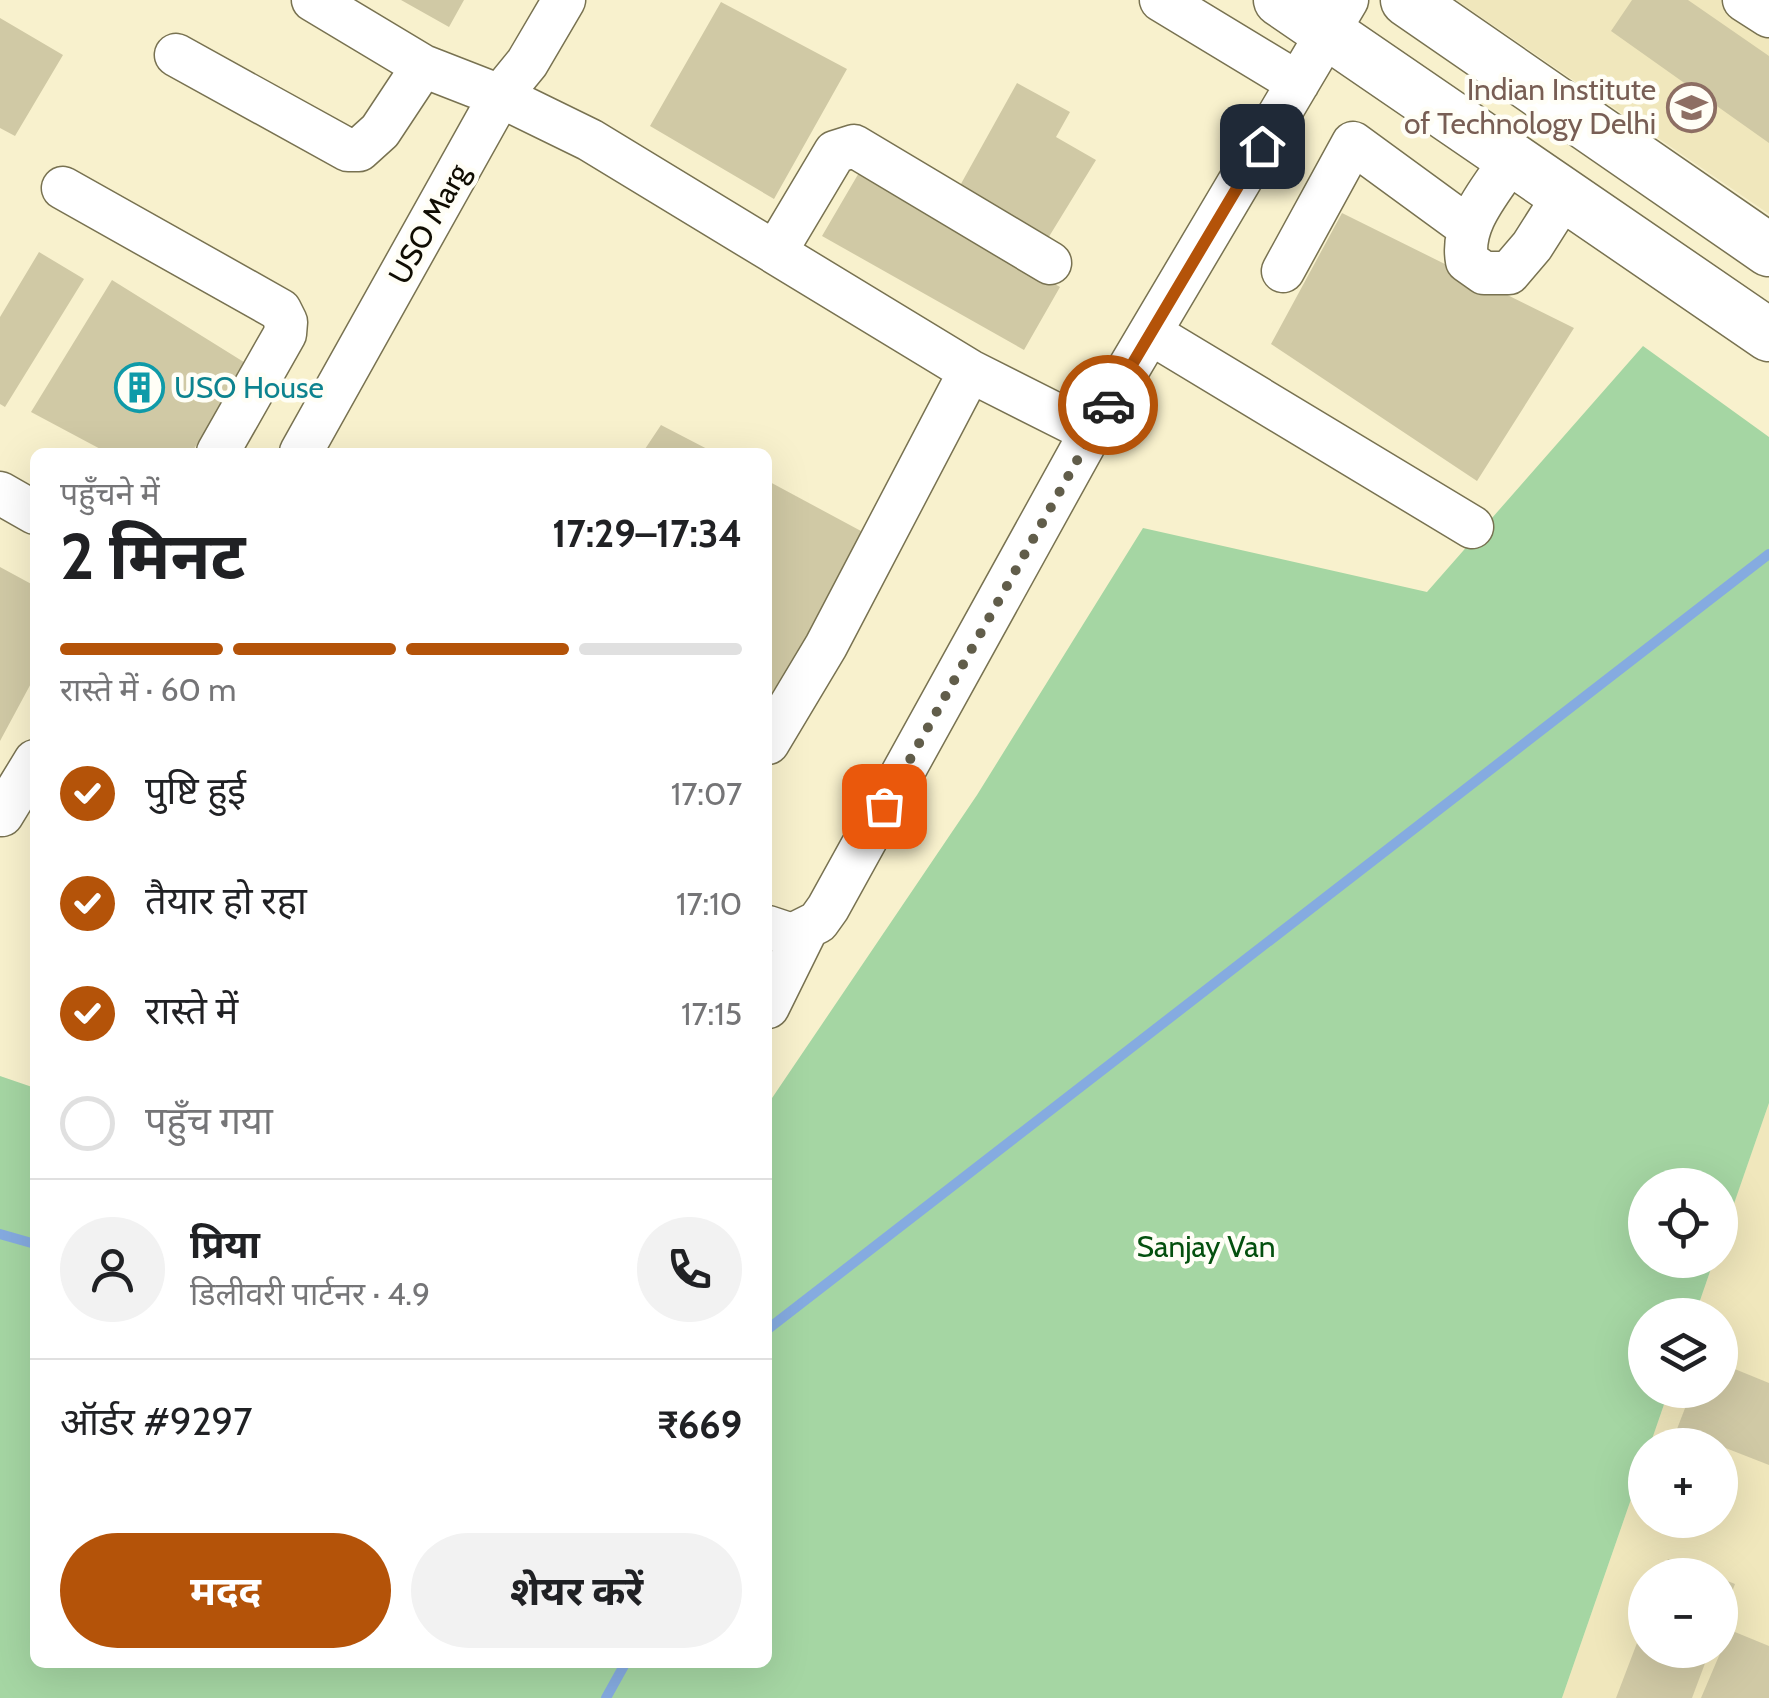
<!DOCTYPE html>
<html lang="hi">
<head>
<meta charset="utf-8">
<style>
	:root { --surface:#fff; --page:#f2f2f2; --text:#202124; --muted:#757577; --line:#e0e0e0; --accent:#b45309 }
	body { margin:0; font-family:Cabin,"Noto Sans Devanagari",sans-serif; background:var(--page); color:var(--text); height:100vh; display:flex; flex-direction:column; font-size:38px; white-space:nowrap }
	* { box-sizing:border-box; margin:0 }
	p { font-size:32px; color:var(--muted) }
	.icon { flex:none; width:55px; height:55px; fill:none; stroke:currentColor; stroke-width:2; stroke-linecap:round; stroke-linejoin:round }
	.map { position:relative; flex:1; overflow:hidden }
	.panel { position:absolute; left:30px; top:448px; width:742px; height:1220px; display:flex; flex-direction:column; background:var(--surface); border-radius:15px; box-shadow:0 10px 40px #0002 }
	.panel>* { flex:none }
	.tools { position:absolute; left:1628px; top:1168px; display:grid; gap:20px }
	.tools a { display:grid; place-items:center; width:110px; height:110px; border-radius:50%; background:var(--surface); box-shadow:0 10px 40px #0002; font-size:50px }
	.pin { position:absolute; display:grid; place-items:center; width:85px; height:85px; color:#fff; margin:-42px; border-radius:20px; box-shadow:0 5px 15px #0006 }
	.courier { position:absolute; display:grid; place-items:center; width:100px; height:100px; margin:-50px; border:8px solid #b45309; border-radius:50%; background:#fff; color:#222; box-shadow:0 2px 12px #0007 }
	.head em { font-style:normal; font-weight:700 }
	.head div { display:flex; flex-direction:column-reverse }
	.head { display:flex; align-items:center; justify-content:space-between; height:170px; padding:0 30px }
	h1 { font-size:65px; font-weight:700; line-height:75px }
	.bar { display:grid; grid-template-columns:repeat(4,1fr); gap:15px 10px; align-content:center; height:120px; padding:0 30px }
	.bar i { height:12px; border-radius:8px; background:var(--line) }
	.bar .current { background:var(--accent) }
	.bar p { grid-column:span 4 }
	.line { display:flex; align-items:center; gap:25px; padding:0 30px; border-top:2px solid var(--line) }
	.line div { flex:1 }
	.round { display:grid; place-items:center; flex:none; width:105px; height:105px; border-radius:52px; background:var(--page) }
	ol { padding:0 30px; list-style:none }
	li { display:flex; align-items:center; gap:30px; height:110px }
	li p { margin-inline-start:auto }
	li .icon { padding:10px; border-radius:50%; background:var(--accent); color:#fff; stroke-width:4 }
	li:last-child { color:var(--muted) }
	li i { width:55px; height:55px; border:5px solid var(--line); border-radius:50% }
	.primary-button { display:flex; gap:20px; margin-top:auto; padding:20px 30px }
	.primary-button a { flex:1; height:115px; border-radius:60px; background:var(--accent); color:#fff; font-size:40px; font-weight:700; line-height:115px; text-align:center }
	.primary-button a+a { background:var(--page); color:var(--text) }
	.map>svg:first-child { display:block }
</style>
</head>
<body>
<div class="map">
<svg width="1769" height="1698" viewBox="0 0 1769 1698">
	<rect width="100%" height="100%" fill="#f8f1cd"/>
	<path fill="#f0e7bc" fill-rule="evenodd" d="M1456,0H1769V214Z
		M1769,1103V1698H1562L1645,1459V1520H1720V1445H1650L1669,1390H1720V1315H1695L1714,1260H1720V1243ZM1645,1575H1720V1650H1645Z"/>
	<path fill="#a5d6a3" d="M1643,346L1769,437V1103L1720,1244V1185H1645V1260H1714L1695,1315H1645V1390H1669L1650,1445H1645V1459L1562,1698H0V1076L35,1088V1662H768V1104L977,795L1143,528L1427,592Z"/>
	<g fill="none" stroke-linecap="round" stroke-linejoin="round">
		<path stroke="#85abe0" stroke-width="10" d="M0,1234L35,1244
			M768,1329L1769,554
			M606,1698L626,1662"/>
	</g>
	<path fill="#d0c9a5" d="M401,0H464L449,27Z
		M1632,0H1688L1769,56V143L1611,31Z
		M721,2L847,69L774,199L650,126Z
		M0,18L63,55L15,136L0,128Z
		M1017,83L1070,112L1056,137L1096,160L1042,248L952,200Z
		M860,171L1060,287L1024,350L822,236Z
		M1342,213L1574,328L1477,481L1271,344Z
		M39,252L84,279L5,407L0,404V317Z
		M112,280L247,364L192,452H106L31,412Z
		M661,425L713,452H643Z
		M768,481L874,538L768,707Z
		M0,567L35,586V676L0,741Z
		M1720,1363L1769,1383V1465L1677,1429L1692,1390H1720Z
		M1668,1559L1710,1575H1662Z
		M1720,1578L1735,1584L1720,1623Z
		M1645,1622V1650H1710L1692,1698H1616Z
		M1730,1630L1769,1646V1698H1701Z"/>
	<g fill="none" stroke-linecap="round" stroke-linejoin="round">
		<defs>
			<path id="minor" d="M313,0L423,66L500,96L590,140L970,371L1091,432
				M1161,0L1298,83
				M1744,0L1769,16
				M176,55L348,150H359L380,131L423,66
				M1512,158C1492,190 1460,222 1467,261L1484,273H1509L1532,246L1565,194
				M63,188L280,310L286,322L285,334L218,452
				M776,251L835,152L854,146L1050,263
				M1283,271L1353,143L1468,227
				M1152,334L1472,527
				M301,452L500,96L527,63L564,0
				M0,493L35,513
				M768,743L826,646L970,371
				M2,815L35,761
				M768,927L792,935L818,922L828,908L1091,432L1347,0
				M768,1007L806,930"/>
			<path id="major" d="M1280,0L1769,335
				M1407,0L1769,250"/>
		</defs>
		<use href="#minor" stroke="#787251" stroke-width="45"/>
		<use href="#major" stroke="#787251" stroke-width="55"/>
		<use href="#minor" stroke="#fff" stroke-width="42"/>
		<use href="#major" stroke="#fff" stroke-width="52"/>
	</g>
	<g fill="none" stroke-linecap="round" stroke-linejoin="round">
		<path stroke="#615d4a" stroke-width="10" stroke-dasharray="0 18" d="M884,806L1108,405"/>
		<path stroke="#b45309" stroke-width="12" d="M1108,405L1262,146"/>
	</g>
	<defs>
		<symbol id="university-ring" viewBox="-11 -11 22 22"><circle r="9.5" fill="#fffef6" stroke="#8d6e63" stroke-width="1.5"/><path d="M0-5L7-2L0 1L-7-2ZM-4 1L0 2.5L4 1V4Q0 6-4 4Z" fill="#8d6e63"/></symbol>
		<symbol id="building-ring" viewBox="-11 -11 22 22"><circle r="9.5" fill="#fffef6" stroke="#0f9aa8" stroke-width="1.5"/><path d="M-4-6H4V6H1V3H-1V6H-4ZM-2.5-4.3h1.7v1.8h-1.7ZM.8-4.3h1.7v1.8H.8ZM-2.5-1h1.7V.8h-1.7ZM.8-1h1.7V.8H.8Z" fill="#0f9aa8"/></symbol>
	</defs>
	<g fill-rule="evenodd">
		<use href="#university-ring" x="1664" y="80" width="55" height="55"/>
		<use href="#building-ring" x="112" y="360" width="55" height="55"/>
	</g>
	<g text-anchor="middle" stroke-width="9" stroke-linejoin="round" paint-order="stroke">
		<g font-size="30" fill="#785e54" stroke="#fffef6" text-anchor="end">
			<text x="1656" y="100">Indian Institute<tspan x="1656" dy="34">of Technology Delhi</tspan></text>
		</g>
		<g font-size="30" fill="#100d03" stroke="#fffef6">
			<text transform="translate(429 224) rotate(-61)" y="10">USO Marg</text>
		</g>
		<g font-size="30" fill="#0d838f" stroke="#fffef6" text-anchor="start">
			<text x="174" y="398">USO House</text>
		</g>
		<g font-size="30" fill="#04500e" stroke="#fffef6">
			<text x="1206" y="1257">Sanjay Van</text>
		</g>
	</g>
</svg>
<div class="tools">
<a><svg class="icon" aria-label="locate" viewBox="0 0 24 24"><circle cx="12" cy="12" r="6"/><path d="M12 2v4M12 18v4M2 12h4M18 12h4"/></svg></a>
<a><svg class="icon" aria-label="layers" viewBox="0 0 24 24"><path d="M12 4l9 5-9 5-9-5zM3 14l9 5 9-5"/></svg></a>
<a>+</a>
<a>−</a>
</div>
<div class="pin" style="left:884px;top:806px;background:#ea580c"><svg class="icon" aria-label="bag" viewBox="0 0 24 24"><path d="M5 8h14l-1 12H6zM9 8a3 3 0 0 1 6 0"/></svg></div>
<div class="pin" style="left:1262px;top:146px;background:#1f2937"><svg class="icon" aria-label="home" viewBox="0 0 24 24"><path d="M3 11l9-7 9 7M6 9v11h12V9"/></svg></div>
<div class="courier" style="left:1108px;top:405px"><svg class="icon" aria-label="car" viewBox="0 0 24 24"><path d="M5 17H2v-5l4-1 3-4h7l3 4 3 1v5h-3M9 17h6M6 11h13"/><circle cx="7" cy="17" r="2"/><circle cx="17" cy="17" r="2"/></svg></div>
<section class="panel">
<div class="head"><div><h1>2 मिनट</h1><p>पहुँचने में</p></div><em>17:29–17:34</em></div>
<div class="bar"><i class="current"></i><i class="current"></i><i class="current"></i><i></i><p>रास्ते में · 60 m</p></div>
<ol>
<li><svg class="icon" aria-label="check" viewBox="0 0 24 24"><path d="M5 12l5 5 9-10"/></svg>पुष्टि हुई<p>17:07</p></li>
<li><svg class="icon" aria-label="check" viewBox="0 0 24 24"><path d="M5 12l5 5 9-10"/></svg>तैयार हो रहा<p>17:10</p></li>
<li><svg class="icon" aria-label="check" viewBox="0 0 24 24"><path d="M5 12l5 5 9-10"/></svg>रास्ते में<p>17:15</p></li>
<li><i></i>पहुँच गया</li>
</ol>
<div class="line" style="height:180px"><a class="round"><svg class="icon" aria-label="person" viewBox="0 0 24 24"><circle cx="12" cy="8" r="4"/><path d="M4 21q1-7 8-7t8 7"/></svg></a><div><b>प्रिया</b><p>डिलीवरी पार्टनर · 4.9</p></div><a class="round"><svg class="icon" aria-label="phone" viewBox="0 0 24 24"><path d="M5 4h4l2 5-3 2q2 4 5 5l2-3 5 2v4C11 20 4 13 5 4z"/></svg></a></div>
<div class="line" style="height:130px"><div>ऑर्डर #9297</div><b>₹669</b></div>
<div class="primary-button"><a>मदद</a><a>शेयर करें</a></div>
</section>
</div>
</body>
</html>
